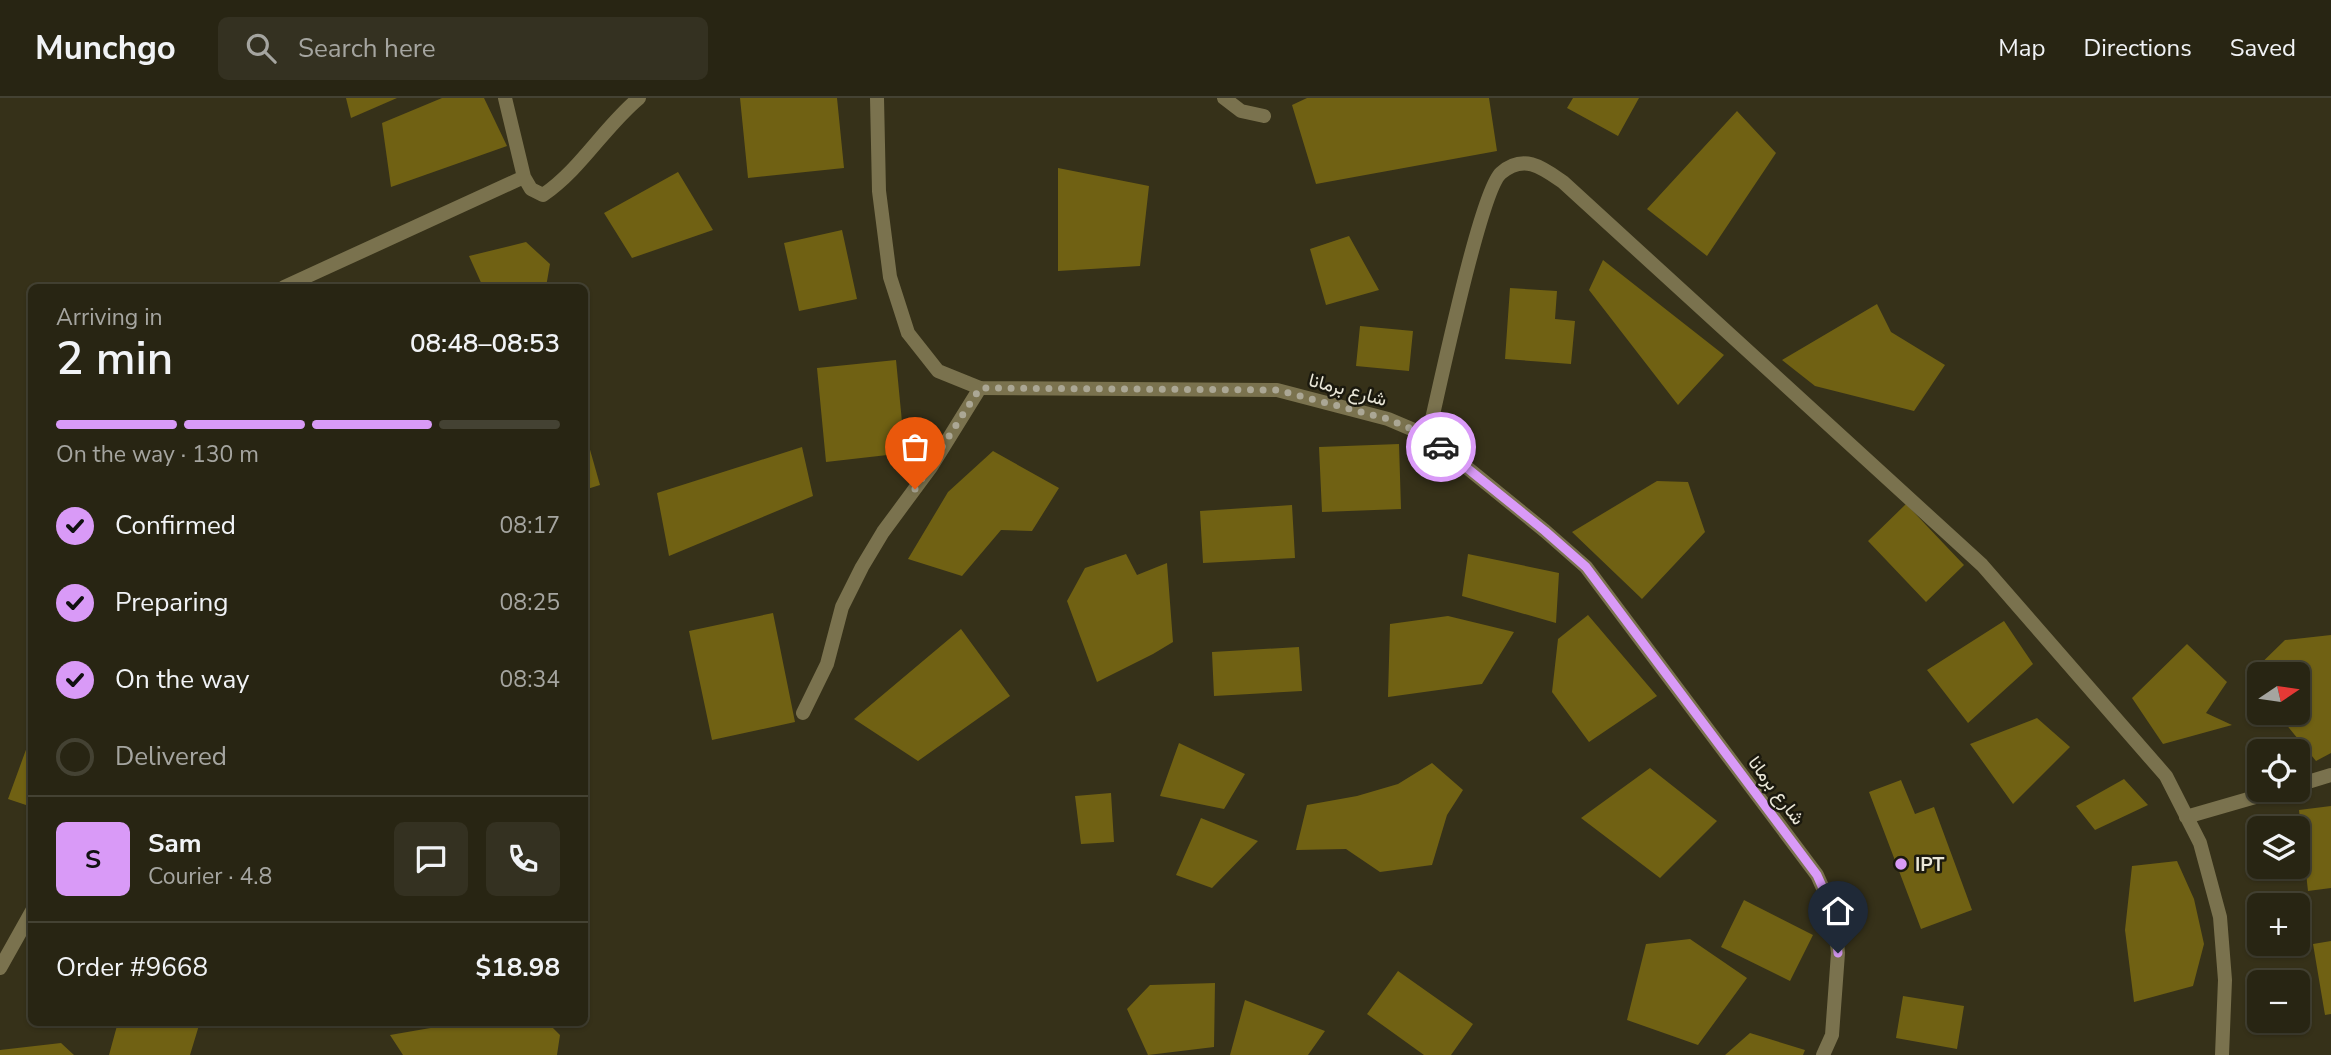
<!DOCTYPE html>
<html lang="en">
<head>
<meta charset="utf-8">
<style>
	:root { --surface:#282513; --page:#343121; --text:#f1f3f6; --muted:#a5a5a0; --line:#444233; --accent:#d99af7 }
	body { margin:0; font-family:"Nunito Sans",Vazirmatn,sans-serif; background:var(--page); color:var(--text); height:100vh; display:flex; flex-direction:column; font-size:26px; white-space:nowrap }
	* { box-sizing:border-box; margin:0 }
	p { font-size:23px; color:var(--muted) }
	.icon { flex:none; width:38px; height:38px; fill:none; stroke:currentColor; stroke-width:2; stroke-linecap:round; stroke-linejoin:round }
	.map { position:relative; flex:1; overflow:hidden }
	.details { position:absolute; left:28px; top:186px; width:560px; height:742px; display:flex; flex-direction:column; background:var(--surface); border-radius:10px; box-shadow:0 2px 5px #0004,0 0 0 2px var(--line) }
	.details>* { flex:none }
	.needle { width:46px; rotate:77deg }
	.fabs { position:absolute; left:2247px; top:564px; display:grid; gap:14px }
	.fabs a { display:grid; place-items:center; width:63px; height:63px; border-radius:10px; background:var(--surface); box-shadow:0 2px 5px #0004,0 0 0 2px var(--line); font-size:35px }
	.pin { position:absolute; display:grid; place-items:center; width:60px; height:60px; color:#fff; margin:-72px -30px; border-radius:50% 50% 50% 0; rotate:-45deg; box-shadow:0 0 7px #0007 }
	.pin .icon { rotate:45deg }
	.courier { position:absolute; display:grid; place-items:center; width:70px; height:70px; margin:-35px; border:5px solid #d99af7; border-radius:50%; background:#fff; color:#222; box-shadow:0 2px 9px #0007 }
	.overview em { font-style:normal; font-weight:600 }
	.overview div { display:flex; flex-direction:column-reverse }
	.overview { display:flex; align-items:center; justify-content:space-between; height:119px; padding:0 28px }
	h1 { font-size:46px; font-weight:600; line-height:52px }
	.bar { display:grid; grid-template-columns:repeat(4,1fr); gap:10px 7px; align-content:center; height:84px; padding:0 28px }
	.bar i { height:9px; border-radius:5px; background:var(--line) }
	.bar .active { background:var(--accent) }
	.bar p { grid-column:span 4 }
	.line { display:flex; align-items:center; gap:18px; padding:0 28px; border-top:2px solid var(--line) }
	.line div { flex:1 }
	.round { display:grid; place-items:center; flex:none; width:74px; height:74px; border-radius:10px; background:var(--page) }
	ol { padding:0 28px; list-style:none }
	li { display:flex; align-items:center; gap:21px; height:77px }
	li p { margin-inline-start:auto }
	li .icon { padding:7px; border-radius:50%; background:var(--accent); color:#111; stroke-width:4 }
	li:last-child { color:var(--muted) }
	li i { width:38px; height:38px; border:4px solid var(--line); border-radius:50% }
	header { display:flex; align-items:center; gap:42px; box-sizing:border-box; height:98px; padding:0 35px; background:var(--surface); border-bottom:2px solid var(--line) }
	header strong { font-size:33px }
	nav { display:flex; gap:38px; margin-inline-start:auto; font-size:24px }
	.search { width:490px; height:63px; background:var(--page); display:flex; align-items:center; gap:18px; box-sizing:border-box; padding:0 24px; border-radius:10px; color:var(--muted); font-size:26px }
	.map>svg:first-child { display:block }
</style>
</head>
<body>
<header>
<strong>Munchgo</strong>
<div class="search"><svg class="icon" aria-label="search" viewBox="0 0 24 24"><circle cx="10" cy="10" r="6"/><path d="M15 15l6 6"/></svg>Search here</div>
<nav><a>Map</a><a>Directions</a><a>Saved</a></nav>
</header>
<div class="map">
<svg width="2331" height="957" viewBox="0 0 2331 957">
	<rect width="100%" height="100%" fill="#363119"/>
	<path fill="#706113" d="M346,0H397L351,20Z
		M442,0H484L507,48L391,89L382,25Z
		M740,0H837L844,70L748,80Z
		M1307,0H1489L1497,53L1316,86L1292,7Z
		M1573,0H1639L1618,38L1567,10Z
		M1737,13L1776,55L1707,158L1647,111Z
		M1058,70L1149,88L1140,168L1058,173Z
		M678,74L713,132L632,160L604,115Z
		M842,132L857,201L799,213L784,145Z
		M1349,138L1379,192L1326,207L1310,151Z
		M526,144L550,166L546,189H483L469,158Z
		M1603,162L1724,257L1678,307L1589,192Z
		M1510,190L1557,193L1555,221L1575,223L1571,266L1505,261Z
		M1877,206L1891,234L1945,267L1914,313L1815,288L1782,262Z
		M1360,228L1413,233L1409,273L1356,268Z
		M896,262L905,355L826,364L817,270Z
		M585,334L600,387L584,392V335Z
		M1399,346L1401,411L1322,414L1319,349Z
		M802,349L813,398L669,458L657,395Z
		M993,353L1059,390L1032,433L1001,432L962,478L908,461L948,394Z
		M1657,383L1688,384L1705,434L1642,501L1572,434Z
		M1906,406L1964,467L1926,504L1868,443Z
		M1292,407L1295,460L1203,465L1200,413Z
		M1126,456L1137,477L1167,465L1173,544L1153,556L1097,584L1067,503L1085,470Z
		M1468,456L1559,475L1556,525L1462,498Z
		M773,515L795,624L712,642L689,533Z
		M1588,517L1657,598L1589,644L1552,594L1558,541Z
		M1448,518L1514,534L1482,586L1388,599L1390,526Z
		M2004,523L2033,566L1968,625L1927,572Z
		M961,531L1010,598L918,663L854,621Z
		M2331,537V655L2316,663L2276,614H2298V576H2259V595L2247,579L2285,542Z
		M2187,546L2227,584L2206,615L2232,627L2163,646L2132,600Z
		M1299,549L1302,593L1214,598L1212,554Z
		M2037,620L2070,649L2013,706L1970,646Z
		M31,638H32V709L8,701Z
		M1179,645L1245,676L1224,711L1160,698Z
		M1432,665L1463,692L1447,717L1432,767L1380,774L1346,751L1296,752L1307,707L1357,698L1398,686Z
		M1650,670L1717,723L1660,780L1581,720Z
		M2124,681L2148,707L2095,732L2076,708Z
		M1901,682L1915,716L1934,709L1972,812L1921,831L1869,694Z
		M1111,695L1114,744L1081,746L1075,698Z
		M2331,708V790L2308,793L2299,712Z
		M1201,720L1258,743L1212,790L1176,777Z
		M2177,763L2194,801L2204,846L2193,888L2134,904L2125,832L2132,768Z
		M1744,802L1813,837L1790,883L1721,849Z
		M1690,841L1747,880L1698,947L1627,922L1646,846Z
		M2331,843V916L2325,917L2313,846Z
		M1398,873L1473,926L1451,957H1424L1367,916Z
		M1215,885L1214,949L1148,957L1127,911L1150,887Z
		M1903,898L1964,908L1957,951L1896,940Z
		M1245,902L1325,933L1308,957H1230Z
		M118,924H200L190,957H109Z
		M465,924H547L560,937L557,957H403L390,937Z
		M1750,935L1805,952L1803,957H1725Z
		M61,945L74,957H0V952Z"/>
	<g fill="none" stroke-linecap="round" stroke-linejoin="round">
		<path stroke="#7a724e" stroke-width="14" d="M505,0L524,79L531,91L543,97C581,71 604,29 639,0
			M1224,0L1241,13L1264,18
			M284,189L524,79
			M1428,338C1438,298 1480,93 1501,75C1524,55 1543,70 1563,84L1982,467L2166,678L2200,745L2220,819L2225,882L2222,957
			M803,615L827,566L842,509L862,469L883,434L931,369L980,290
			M2298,687L2331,677
			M2186,719L2283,691
			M0,870L32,813"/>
		<path stroke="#7a724e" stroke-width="14" d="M877,0L879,93L890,179L908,235L938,273L980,290L1277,292L1388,321L1428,338L1545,433L1586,469L1817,777L1834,815L1838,855L1832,937L1823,957"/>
	</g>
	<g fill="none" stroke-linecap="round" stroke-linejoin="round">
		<path stroke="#aba795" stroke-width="7" stroke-dasharray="0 12.6" d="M915,391L980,290L1277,292L1388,321L1428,338L1441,349"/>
		<path stroke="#d99af7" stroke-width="9" d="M1441,349L1545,433L1586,469L1817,777L1834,815L1838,855"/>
	</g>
	<circle fill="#d99af7" stroke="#1b190e" stroke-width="2.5" cx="1901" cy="766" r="7"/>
	<g text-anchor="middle" stroke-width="5" stroke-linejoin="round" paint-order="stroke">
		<g font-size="19" fill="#eae7d8" stroke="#1b190e">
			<text transform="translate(1348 291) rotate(15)" y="7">شارع برمانا</text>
			<text transform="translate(1777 692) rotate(53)" y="7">شارع برمانا</text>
		</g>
		<g font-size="19" font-weight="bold" fill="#eae7d8" stroke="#1b190e" text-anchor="start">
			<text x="1915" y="773">IPT</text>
		</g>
	</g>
</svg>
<div class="fabs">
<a><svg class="needle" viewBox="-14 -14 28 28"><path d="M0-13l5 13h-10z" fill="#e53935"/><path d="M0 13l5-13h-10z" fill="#a5a5a0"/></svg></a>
<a><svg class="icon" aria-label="locate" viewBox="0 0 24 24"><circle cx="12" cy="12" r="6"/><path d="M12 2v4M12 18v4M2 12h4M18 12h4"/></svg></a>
<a><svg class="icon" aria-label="layers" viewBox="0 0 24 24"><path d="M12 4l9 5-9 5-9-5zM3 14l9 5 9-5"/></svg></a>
<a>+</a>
<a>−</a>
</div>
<div class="pin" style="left:915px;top:391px;background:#ea580c"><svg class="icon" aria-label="bag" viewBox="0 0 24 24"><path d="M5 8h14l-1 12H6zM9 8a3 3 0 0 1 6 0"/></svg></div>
<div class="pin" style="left:1838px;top:855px;background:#1f2937"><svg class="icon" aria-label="home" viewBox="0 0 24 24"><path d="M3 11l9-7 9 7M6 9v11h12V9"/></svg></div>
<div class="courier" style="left:1441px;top:349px"><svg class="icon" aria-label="car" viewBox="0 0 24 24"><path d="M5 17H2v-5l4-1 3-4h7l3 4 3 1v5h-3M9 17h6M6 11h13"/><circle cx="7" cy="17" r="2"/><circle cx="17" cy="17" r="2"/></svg></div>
<section class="details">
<div class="overview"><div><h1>2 min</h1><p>Arriving in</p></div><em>08:48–08:53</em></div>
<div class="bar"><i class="active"></i><i class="active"></i><i class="active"></i><i></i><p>On the way · 130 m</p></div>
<ol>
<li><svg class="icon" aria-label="check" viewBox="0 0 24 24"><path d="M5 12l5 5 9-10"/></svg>Confirmed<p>08:17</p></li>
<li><svg class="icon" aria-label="check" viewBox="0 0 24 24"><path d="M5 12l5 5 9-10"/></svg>Preparing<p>08:25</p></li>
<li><svg class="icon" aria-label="check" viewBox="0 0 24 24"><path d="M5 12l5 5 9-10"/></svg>On the way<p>08:34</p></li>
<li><i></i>Delivered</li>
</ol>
<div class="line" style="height:126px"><b class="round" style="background:var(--accent);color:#111">S</b><div><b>Sam</b><p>Courier · 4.8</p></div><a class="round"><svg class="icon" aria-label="chat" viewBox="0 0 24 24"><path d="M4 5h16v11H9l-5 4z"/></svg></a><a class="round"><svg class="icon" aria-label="phone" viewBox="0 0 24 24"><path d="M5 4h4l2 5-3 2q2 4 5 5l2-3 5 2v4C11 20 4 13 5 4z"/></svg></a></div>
<div class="line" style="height:91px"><div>Order #9668</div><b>$18.98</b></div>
</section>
</div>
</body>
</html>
